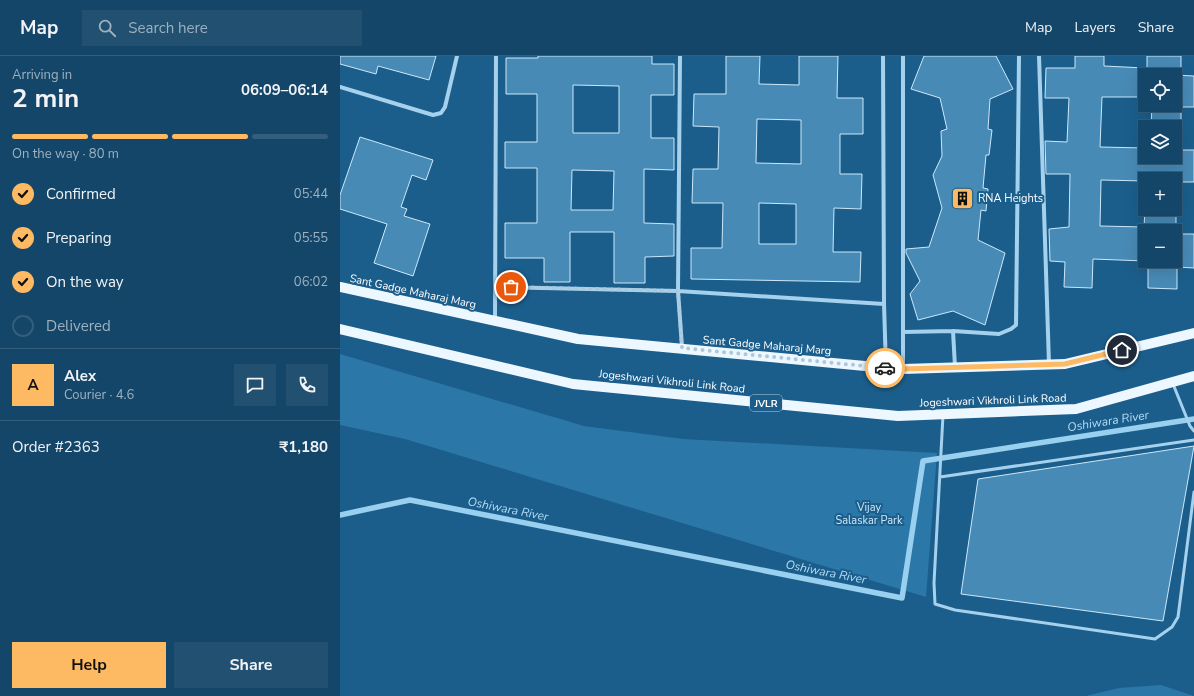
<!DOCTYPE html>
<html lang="en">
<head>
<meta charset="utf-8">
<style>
	:root { --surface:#144669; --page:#215071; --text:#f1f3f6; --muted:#9db1c0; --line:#335e7d; --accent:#feb963 }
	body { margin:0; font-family:"Nunito Sans",sans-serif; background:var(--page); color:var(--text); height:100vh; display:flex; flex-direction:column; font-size:15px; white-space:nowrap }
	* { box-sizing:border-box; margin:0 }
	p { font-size:13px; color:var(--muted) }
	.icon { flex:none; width:22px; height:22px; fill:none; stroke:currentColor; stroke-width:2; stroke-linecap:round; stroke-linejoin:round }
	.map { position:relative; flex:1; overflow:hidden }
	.drawer { display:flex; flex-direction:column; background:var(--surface); width:340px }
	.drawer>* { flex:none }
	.tools { position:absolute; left:798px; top:12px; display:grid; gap:8px }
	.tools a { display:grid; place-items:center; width:44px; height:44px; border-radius:0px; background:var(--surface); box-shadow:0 4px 16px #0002,0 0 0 1px var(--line); font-size:20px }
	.pin { position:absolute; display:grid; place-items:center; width:34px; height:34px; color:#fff; margin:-17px; border:2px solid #fff; border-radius:50%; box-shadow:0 1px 4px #0007 }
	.courier { position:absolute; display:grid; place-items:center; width:40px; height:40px; margin:-20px; border:3px solid #feb963; border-radius:50%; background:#fff; color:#222; box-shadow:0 1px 5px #0007 }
	.overview em { font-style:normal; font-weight:700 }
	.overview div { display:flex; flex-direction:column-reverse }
	.overview { display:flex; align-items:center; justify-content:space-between; height:68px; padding:0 12px }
	h1 { font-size:26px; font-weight:700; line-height:30px }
	.bar { display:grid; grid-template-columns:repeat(4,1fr); gap:6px 4px; align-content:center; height:48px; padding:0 12px }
	.bar i { height:5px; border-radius:3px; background:var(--line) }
	.bar .active { background:var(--accent) }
	.bar p { grid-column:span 4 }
	.line { display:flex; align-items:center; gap:10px; padding:0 12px; border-top:1px solid var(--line) }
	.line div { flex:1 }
	.round { display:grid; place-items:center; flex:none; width:42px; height:42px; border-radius:0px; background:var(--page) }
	ol { padding:0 12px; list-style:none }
	li { display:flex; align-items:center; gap:12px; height:44px }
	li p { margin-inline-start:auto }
	li .icon { padding:4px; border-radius:50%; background:var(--accent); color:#111; stroke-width:4 }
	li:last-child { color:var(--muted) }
	li i { width:22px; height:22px; border:2px solid var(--line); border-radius:50% }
	.primary-button { display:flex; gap:8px; margin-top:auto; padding:8px 12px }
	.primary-button a { flex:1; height:46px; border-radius:0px; background:var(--accent); color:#111; font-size:16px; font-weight:700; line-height:46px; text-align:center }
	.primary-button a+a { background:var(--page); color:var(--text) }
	header { display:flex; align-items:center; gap:24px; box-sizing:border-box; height:56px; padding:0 20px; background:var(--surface); border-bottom:1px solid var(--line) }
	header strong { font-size:19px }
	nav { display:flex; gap:22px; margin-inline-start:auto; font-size:14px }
	.search { width:280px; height:36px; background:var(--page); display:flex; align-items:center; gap:10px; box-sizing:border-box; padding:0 14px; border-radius:0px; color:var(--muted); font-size:15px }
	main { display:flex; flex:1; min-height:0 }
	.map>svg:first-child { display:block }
</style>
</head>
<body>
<header>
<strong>Map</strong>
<div class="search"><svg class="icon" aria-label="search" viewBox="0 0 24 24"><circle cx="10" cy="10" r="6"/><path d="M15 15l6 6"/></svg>Search here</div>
<nav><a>Map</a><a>Layers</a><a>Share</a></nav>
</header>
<main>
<section class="drawer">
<div class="overview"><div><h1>2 min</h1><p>Arriving in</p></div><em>06:09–06:14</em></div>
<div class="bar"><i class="active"></i><i class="active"></i><i class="active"></i><i></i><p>On the way · 80 m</p></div>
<ol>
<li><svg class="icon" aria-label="check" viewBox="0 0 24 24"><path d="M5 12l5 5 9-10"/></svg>Confirmed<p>05:44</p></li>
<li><svg class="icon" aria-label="check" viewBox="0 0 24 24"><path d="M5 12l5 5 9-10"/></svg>Preparing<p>05:55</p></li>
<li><svg class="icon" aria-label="check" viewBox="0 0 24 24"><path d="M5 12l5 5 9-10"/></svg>On the way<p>06:02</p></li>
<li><i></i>Delivered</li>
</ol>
<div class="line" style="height:72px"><b class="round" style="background:var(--accent);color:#111">A</b><div><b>Alex</b><p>Courier · 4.6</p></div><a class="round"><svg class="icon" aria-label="chat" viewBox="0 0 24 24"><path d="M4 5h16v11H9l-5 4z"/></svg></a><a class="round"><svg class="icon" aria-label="phone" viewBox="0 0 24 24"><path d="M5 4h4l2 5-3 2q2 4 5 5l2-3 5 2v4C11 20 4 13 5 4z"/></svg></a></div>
<div class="line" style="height:52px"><div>Order #2363</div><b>₹1,180</b></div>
<div class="primary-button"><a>Help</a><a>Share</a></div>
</section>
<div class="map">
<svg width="854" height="640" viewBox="0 0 854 640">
	<rect width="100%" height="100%" fill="#1b5e8c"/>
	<path fill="#2b77a8" d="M0,298L244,370L343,383L597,397L586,541L65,383L0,369Z
		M821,629L854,640H746L779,632Z"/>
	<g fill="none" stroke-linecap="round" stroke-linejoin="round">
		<path stroke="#99cfef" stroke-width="5.5" d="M0,459L70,444L562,542L583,405L854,363"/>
	</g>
	<path fill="#488ab6" stroke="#cce8fa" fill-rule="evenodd" d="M0,0H96L89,24L38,10L36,18L0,8Z
		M198,0H312V8H334V39H311V82H334V114L304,113V167L334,168V200L305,201V227H274V176H230V226H204V202H165V167H197V112H165V86H197V38H166V2H198ZM233,29L279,30V77H233ZM232,114L274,115L273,154H231Z
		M386,0H420L419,28L459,29V0H498L497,42H523V78H500V118H522L521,153L494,152L493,196H521L520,226L351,223V192H382L383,147H352L353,113H378L379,71L353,70L354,38H386ZM417,63L461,64V108L416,107ZM419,147L456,148V188H419Z
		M584,0H656L673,33L650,43L648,73L652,74L649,99H646L643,132L648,133L646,155L641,154L638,184L665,197L645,269L613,255L578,264L570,238L580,225L566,197V193L589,191L602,152L593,119L602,100L601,75L607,73L600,42L571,33Z
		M735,0H764V10L805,12V41H762L760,91L805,92V101H835V94H854V126H835V123H805V125L761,124L760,170L804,171L805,153H836V175H805V205L753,203L752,232L724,231L725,206L710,205L709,173L729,171L730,118H706L705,85L727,86L729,42H705L706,12H735Z
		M807,0H841V19H807Z
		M835,19L854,20V51H841V71H811L812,49H835Z
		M20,81L93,104L86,124L72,119L61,151L67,153L64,160L90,168L73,220L34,207L47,168L0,153V139Z
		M835,178H854V212L837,211V233L808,232V205H835Z
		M854,390L823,565L621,538L638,423Z"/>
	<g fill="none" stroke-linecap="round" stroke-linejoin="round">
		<path stroke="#a6d1ed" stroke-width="3" d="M833,328L850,370L854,375
			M603,359L594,527L595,548L615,554L815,583L832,571L838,561L854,436
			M600,421L854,384"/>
		<path stroke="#a6d1ed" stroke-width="4" d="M340,0L338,235L342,291
			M543,0L544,248L546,312
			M699,0L709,308
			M0,31L93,59L101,57L105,51L117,0
			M156,231L338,235L544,248
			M155,264L156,0
			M563,276L613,275
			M615,311L613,275L659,278L671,273L676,269L679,0
			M563,312V0"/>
		<path stroke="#edf7ff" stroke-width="10" d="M0,231L238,283L546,312L563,313L725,308L854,277
			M0,273L233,328L558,360L736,353L854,320"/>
	</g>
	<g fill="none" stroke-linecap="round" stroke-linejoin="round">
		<path stroke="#afc7d7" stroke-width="4" stroke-dasharray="0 7.2" d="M171,231L338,235L342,292L545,312"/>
		<path stroke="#feb963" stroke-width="5" d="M545,312L563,313L725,308L782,294"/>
	</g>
	<defs>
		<symbol id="building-square" viewBox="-11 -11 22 22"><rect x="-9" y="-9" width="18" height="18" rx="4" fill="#feb963" stroke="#1b5e8c"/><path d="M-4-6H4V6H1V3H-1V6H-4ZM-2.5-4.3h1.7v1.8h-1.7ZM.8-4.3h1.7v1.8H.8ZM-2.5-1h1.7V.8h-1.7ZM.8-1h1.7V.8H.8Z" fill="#111"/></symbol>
	</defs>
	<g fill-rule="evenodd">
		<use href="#building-square" x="610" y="130" width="25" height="25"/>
	</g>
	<g text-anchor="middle" stroke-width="4" stroke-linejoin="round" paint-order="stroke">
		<rect fill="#1b5e8c" stroke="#bbcfdc" stroke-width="1" x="410" y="339" width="32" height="16" rx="3"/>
		<g font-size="10" font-weight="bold" fill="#fff">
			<text x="426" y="351">JVLR</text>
		</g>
		<g font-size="11" fill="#fff" stroke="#1b5e8c" text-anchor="start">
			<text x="638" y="146">RNA Heights</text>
		</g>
		<g font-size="11" fill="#fff" stroke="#1b5e8c">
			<text transform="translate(73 235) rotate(12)" y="4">Sant Gadge Maharaj Marg</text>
			<text transform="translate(427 289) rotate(5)" y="4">Sant Gadge Maharaj Marg</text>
			<text transform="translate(332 325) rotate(6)" y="4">Jogeshwari Vikhroli Link Road</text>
			<text transform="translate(653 344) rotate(-2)" y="4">Jogeshwari Vikhroli Link Road</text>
		</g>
		<g font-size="11" fill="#cce8fa" stroke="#1b5e8c">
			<text x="529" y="455">Vijay<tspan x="529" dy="13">Salaskar Park</tspan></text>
		</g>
		<g font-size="12" font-style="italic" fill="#b2dbf4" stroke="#1b5e8c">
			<text transform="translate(768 365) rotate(-9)" y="4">Oshiwara River</text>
			<text transform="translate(168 453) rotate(11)" y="4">Oshiwara River</text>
			<text transform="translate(486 516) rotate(11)" y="4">Oshiwara River</text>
		</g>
	</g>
</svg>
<div class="tools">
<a><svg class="icon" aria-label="locate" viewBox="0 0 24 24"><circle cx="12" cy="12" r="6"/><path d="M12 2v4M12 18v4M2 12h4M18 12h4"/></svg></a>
<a><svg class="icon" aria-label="layers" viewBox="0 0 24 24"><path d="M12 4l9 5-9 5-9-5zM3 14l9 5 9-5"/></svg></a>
<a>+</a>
<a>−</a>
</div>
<div class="pin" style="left:171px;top:231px;background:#ea580c"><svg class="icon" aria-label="bag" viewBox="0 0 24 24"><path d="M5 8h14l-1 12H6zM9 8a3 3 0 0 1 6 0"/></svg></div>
<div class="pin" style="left:782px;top:294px;background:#1f2937"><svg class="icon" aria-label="home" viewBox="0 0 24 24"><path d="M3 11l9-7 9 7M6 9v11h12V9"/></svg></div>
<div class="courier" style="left:545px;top:312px"><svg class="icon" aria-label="car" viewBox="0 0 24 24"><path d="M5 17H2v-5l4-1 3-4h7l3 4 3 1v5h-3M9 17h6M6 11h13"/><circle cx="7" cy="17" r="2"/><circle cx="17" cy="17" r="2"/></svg></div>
</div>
</main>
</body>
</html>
